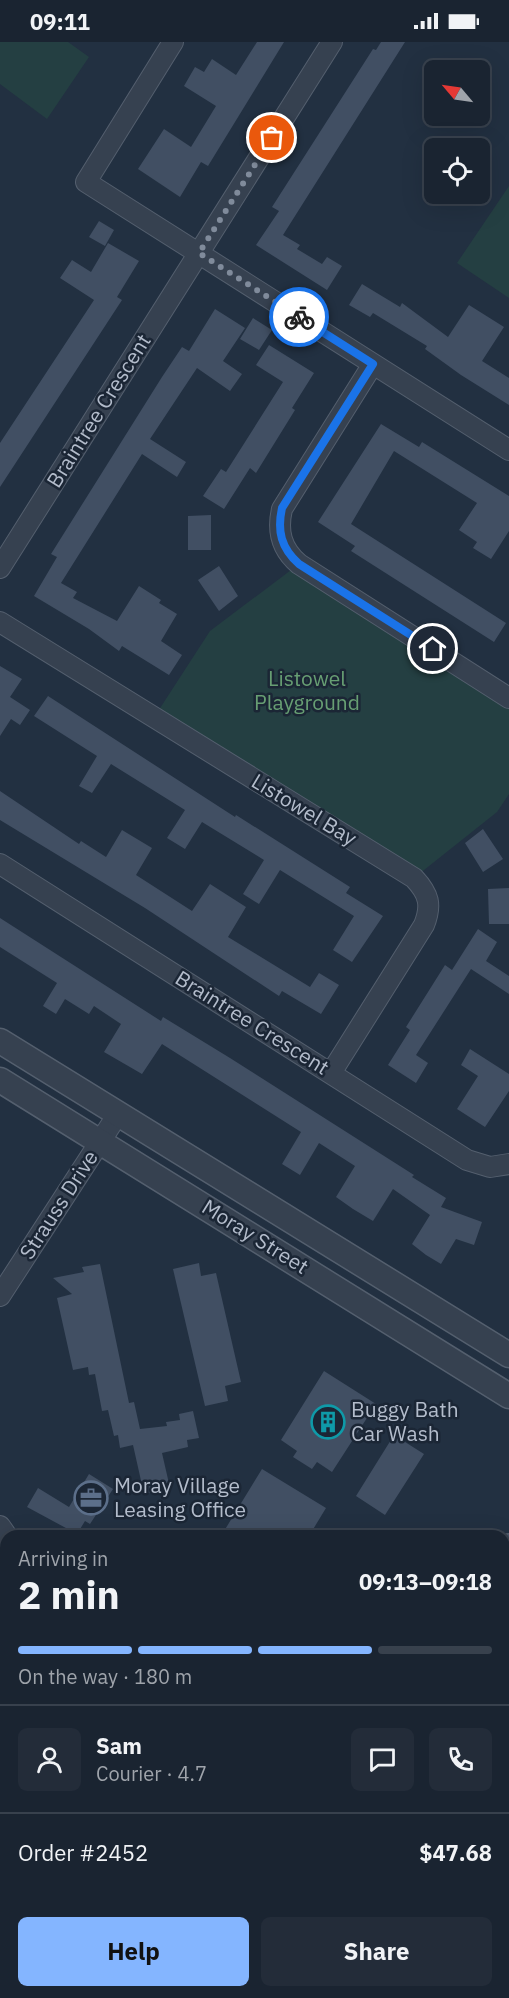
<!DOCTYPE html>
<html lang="en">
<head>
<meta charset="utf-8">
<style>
	:root { --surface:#1a2431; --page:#232c39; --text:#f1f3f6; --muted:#9fa4ab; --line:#38414d; --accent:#84b5ff }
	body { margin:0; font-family:"IBM Plex Sans",sans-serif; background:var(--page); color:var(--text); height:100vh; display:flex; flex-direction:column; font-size:22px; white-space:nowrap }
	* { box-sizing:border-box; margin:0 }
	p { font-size:20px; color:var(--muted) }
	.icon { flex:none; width:33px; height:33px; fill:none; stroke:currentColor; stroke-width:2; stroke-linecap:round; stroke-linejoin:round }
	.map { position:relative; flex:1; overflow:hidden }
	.details { position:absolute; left:0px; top:1488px; width:510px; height:468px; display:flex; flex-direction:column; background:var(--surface); border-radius:18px 18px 0 0; box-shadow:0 6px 24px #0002,0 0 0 2px var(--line) }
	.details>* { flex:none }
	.needle { width:39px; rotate:299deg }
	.buttons { position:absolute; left:424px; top:18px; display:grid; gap:12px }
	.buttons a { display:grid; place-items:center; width:66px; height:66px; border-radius:9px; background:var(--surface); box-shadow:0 6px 24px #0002,0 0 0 2px var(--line); font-size:30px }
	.pin { position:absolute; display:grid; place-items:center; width:51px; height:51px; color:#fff; margin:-26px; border:3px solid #fff; border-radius:50%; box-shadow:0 2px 6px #0007 }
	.courier { position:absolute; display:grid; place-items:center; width:60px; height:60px; margin:-30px; border:4px solid #1a73e8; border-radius:50%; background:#fff; color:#222; box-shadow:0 2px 8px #0007 }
	.summary em { font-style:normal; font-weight:700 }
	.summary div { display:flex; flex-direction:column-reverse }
	.summary { display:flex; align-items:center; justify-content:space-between; height:102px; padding:0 18px }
	h1 { font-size:39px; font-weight:700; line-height:45px }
	.bar { display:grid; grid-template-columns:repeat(4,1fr); gap:9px 6px; align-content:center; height:72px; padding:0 18px }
	.bar i { height:8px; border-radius:4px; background:var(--line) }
	.bar .on { background:var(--accent) }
	.bar p { grid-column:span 4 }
	.line { display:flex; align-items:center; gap:15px; padding:0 18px; border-top:2px solid var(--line) }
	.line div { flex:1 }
	.round { display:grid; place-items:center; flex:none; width:63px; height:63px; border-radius:9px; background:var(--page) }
	.primary-button { display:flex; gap:12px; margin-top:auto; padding:12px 18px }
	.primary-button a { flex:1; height:69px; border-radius:9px; background:var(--accent); color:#111; font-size:24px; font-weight:700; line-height:69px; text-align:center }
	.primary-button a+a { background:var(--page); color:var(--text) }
	.status { display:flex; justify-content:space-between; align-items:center; height:42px; padding:0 30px; background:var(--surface); direction:ltr }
	.status svg { height:16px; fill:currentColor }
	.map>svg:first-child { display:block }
</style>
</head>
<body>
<div class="status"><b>09:11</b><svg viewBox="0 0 49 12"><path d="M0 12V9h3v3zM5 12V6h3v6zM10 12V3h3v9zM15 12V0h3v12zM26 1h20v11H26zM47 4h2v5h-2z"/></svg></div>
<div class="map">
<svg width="509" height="1956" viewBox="0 0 509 1956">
	<rect width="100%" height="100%" fill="#223041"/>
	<path fill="#243f42" d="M0,0H68L89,15L47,77L0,42Z
		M509,144V256L457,221Z
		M299,522L509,656V752L497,770L414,836L153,677L210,589Z"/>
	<path fill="#414f63" d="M257,0H284L208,124L201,120L180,155L138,127L164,87L191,105L216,64L184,44L195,25L204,30L212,17L236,33Z
		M381,0H405L283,193L300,203L297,207L322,222L327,215L342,224L327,248L256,203L279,169L272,165L373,7L376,8Z
		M99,179L114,188L105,204L89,195Z
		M108,201L139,219L117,255L122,258L0,445V401L94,258L60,236L72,218L91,230Z
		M362,242L400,265L402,261L448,295L469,263L504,285L482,319L509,336V363L461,333L425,307L427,304L373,271L370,275L349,263Z
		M215,267L245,286L223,319L242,332L230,349L197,326L150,397L186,420L177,435L142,412L61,541L77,550L73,556L117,579L139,544L161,558L159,561L177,572L161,599L182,613L169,633L122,604L119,609L89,587L34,554L57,515L51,512L162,335L182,305L189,309Z
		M253,276L272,288L259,308L240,297Z
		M269,303L314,331L292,366L295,368L256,431L250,426L224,467L203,454L221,427L226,430L283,340L256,323Z
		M381,382L419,405L422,400L509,454V489L491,517L473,506L477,500L459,488L477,461L394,409L351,482L506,581L494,600L351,509L355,504L318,480Z
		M211,473V508H188V474Z
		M219,524L238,554L219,569L198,538Z
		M0,624L22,637L10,655L30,668L20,683L11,677L0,694Z
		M48,654L235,775L236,773L350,845L346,851L383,874L352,920L333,908L354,874L280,828L259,862L243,852L264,818L202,780L185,807L167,796L185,768L111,722L92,751L79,744L97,714L34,674Z
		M0,749L79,802L81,799L106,815L122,788L152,806L136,833L192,869L210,842L246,865L228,895L310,945L319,931L339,943L321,972L282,949L279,954L145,866L0,778Z
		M483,787L503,817L483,830L465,801Z
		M509,846V882H489L488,847Z
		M0,876L161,979L163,975L230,1016L414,1133L412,1135L446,1156L441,1165L482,1180L474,1203L456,1197L441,1222L426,1213L412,1202L430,1173L393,1147L373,1179L353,1167L336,1155L355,1124L319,1101L300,1133L282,1122L301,1090L162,1002L142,1032L104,1010L121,982L94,964L89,972L65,957L56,972L43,964L57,941L0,905Z
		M478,887L497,900L486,919L509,934V952L471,927L416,1013L428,1021L416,1041L388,1023L410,988L406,985L445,923L452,928Z
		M470,1007L509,1032V1049L485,1085L457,1067L478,1034L461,1023Z
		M199,1221L201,1234L216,1231L241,1340L225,1344L228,1359L205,1364L173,1227Z
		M100,1222L129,1361L134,1360L140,1387L167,1384L166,1380L180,1378L179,1372L193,1369L199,1396L187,1398L188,1405L162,1411L170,1446L144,1452L133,1403L120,1406L118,1393L114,1394L108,1368L102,1369L95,1332L89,1333L88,1325L73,1328L57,1256L72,1252L53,1236L84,1230L82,1225Z
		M324,1329L376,1362L332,1430L317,1420L312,1427L293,1415L297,1409L281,1398Z
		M394,1393L424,1412L385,1473L356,1454Z
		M262,1427L326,1466L309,1494H221Z
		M89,1432L113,1447L90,1482L85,1479L77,1492L27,1465L38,1446L69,1465Z"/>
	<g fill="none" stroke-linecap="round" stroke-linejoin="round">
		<defs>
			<path id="minor" d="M173,0L86,140L509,408
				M373,322L282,467C277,489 281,507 299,522L509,656
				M0,526L332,0
				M0,580L414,836C429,852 432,863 424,883L331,1031
				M0,822L467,1118L490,1125L509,1122
				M0,1254L118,1072
				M0,1484L7,1494
				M504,1796L509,1787
				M504,1890L509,1893
				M0,1934L6,1938
				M27,1950L37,1956"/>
			<path id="tertiary" d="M0,999L509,1313
				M0,1038L509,1354"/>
			<path id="secondary" d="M504,1513L509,1506
				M504,1569L509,1561
				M242,1956L245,1950"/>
		</defs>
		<use href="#minor" stroke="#545f6e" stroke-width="22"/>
		<use href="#tertiary" stroke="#545f6e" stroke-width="27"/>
		<use href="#secondary" stroke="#545f6e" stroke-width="30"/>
		<use href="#minor" stroke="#364150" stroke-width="20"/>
		<use href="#tertiary" stroke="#364150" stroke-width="24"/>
		<use href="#secondary" stroke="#445064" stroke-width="27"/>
	</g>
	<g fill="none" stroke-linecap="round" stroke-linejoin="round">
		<path stroke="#808b9b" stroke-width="6" stroke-dasharray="0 10.8" d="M272,96L199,211L299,275"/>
		<path stroke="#1a73e8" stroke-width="8" d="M299,275L373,322L282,466C277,489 281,506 299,522L433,607"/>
	</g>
	<defs>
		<symbol id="building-ring" viewBox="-11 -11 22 22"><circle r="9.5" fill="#1b2635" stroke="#0f9aa8" stroke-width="1.5"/><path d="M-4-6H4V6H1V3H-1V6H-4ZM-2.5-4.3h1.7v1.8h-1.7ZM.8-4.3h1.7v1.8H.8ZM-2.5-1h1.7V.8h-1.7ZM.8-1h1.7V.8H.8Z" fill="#0f9aa8"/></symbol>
		<symbol id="office-ring" viewBox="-11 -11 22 22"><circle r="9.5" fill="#1b2635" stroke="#5c6f8a" stroke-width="1.5"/><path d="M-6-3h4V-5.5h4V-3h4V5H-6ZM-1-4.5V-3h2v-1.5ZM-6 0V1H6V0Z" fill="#5c6f8a"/></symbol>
	</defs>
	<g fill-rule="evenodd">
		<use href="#building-ring" x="309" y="1361" width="38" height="38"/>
		<use href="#office-ring" x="72" y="1437" width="38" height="38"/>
	</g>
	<g text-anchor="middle" stroke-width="5" stroke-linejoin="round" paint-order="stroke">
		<g font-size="21" fill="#b3bccb" stroke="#1b2635">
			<text transform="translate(99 369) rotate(-58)" y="7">Braintree Crescent</text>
			<text transform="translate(304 768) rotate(31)" y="7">Listowel Bay</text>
			<text transform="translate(252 981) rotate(32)" y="7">Braintree Crescent</text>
			<text transform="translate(59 1163) rotate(-57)" y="7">Strauss Drive</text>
			<text transform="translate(255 1195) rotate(32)" y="7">Moray Street</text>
		</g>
		<g font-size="21" fill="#679e73" stroke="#1b2635">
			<text x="307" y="644">Listowel<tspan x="307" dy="24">Playground</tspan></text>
		</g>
		<g font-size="21" fill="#b3bccb" stroke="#1b2635" text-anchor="start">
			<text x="351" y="1375">Buggy Bath<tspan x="351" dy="24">Car Wash</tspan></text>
			<text x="114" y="1451">Moray Village<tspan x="114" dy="24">Leasing Office</tspan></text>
		</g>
	</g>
</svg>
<div class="buttons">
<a><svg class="needle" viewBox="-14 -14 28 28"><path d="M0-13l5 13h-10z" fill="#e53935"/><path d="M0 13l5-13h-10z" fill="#9fa4ab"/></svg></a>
<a><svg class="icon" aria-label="locate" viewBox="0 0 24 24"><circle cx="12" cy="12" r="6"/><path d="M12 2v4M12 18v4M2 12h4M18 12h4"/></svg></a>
</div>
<div class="pin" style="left:272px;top:96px;background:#ea580c"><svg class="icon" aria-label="bag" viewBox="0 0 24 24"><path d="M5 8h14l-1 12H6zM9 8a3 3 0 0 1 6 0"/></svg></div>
<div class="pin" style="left:433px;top:607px;background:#1f2937"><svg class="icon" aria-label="home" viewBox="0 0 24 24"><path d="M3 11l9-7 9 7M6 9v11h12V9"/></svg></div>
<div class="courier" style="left:299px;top:275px"><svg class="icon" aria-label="bike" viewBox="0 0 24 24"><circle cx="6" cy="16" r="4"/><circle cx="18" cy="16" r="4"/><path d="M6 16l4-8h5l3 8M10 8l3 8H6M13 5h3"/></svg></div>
<section class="details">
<div class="summary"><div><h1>2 min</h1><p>Arriving in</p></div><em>09:13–09:18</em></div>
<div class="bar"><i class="on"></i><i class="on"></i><i class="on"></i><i></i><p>On the way · 180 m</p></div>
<div class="line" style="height:108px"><a class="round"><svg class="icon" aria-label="person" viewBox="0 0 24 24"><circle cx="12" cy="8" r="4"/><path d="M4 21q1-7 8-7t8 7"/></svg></a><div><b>Sam</b><p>Courier · 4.7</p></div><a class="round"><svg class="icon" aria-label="chat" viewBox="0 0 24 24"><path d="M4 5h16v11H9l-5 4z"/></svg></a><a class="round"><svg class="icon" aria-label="phone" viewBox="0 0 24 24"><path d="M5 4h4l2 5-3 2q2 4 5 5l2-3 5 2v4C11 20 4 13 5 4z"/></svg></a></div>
<div class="line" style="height:78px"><div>Order #2452</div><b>$47.68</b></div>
<div class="primary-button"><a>Help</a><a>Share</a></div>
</section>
</div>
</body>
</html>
